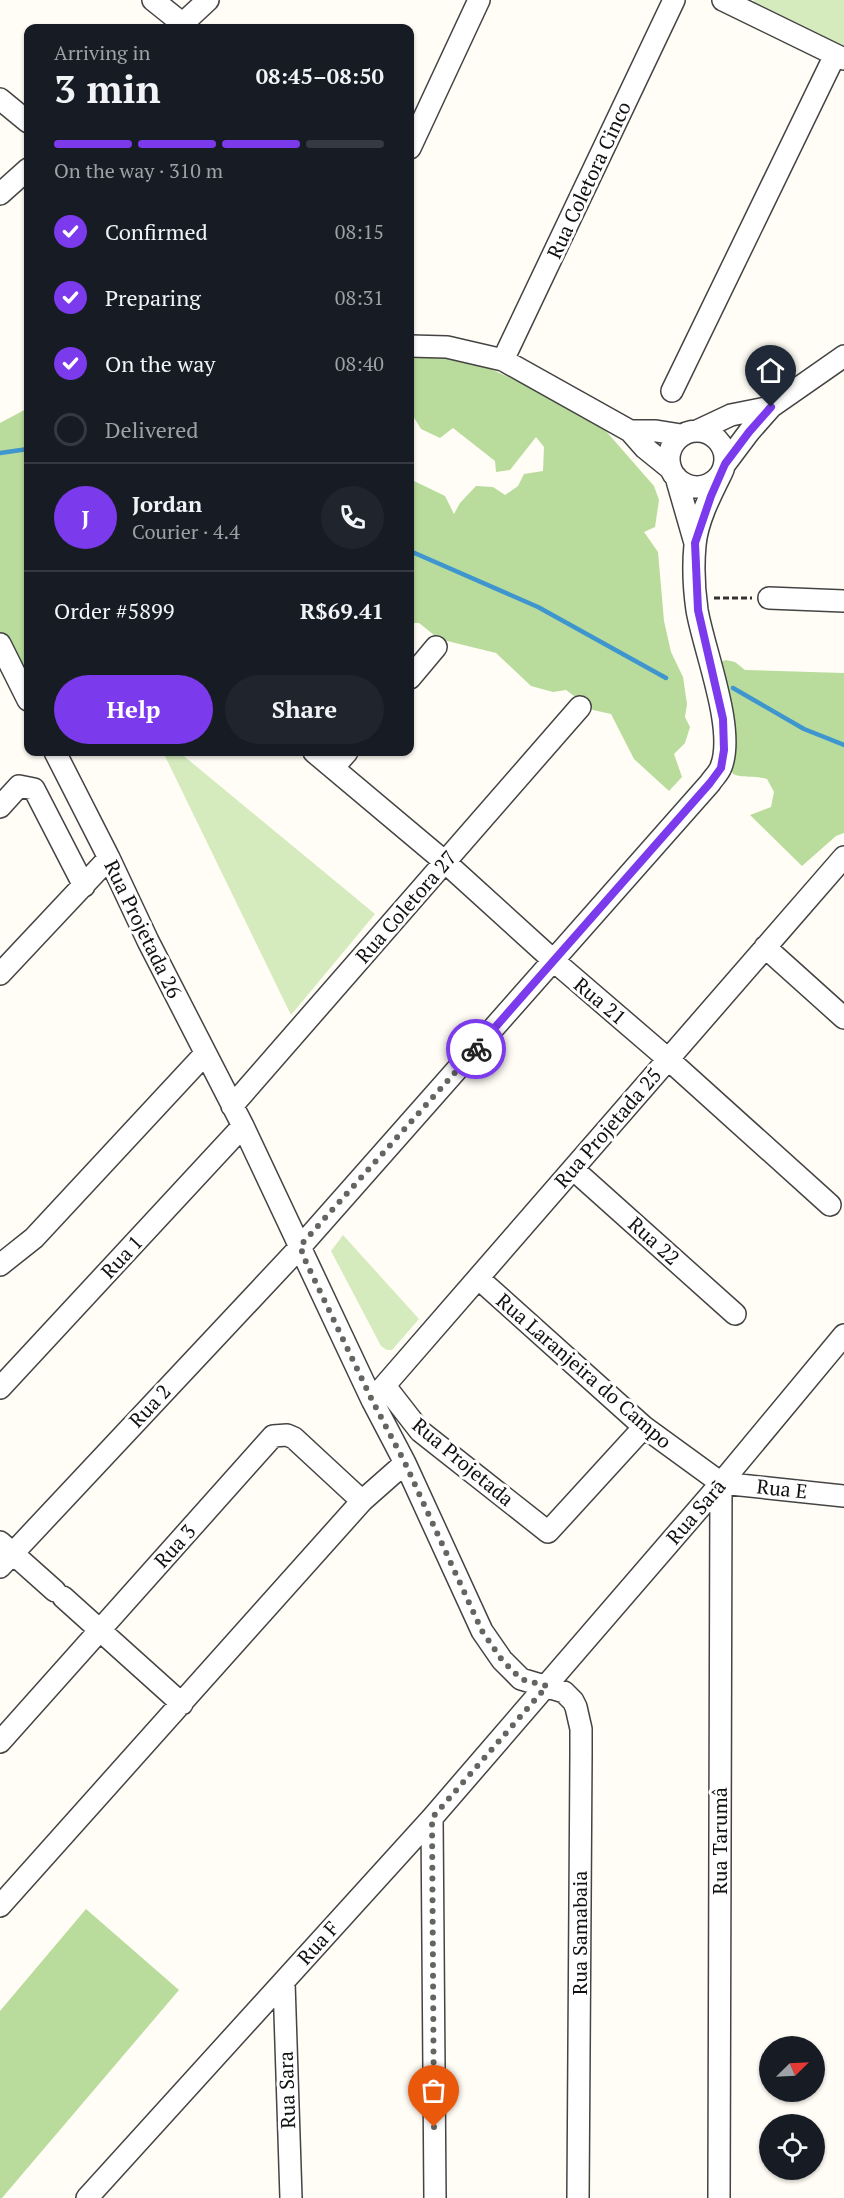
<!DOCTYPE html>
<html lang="en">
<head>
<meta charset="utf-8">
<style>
	:root { --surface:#171b24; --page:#20242c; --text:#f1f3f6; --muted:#9ea1a6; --line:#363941; --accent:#7c3aed }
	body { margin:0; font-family:"PT Serif",serif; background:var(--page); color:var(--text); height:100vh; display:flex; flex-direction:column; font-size:22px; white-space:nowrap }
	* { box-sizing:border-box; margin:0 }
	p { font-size:20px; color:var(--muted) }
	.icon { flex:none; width:33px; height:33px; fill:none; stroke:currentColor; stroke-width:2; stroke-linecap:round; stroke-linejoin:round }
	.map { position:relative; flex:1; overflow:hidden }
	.sheet { position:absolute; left:24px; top:24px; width:390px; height:732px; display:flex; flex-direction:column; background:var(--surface); border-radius:12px; box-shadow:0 2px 4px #0004 }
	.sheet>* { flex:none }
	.needle { width:39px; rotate:66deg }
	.controls { position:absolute; left:759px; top:2036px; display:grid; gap:12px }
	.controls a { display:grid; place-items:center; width:66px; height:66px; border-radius:50%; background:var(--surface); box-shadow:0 2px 4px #0004; font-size:30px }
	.pin { position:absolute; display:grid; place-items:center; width:51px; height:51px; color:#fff; margin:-62px -26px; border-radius:50% 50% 50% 0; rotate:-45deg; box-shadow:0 0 6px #0007 }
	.pin .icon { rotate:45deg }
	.courier { position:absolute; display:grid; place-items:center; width:60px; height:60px; margin:-30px; border:4px solid #7c3aed; border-radius:50%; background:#fff; color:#222; box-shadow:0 2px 8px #0007 }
	.headline em { font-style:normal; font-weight:800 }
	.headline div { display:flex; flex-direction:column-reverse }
	.headline { display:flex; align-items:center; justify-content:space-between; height:102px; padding:0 30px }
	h1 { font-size:39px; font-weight:800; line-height:45px }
	.bar { display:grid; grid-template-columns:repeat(4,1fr); gap:9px 6px; align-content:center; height:72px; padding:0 30px }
	.bar i { height:8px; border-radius:4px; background:var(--line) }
	.bar .selected { background:var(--accent) }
	.bar p { grid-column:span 4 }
	.line { display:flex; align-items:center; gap:15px; padding:0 30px; border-top:2px solid var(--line) }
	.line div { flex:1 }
	.round { display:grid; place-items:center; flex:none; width:63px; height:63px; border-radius:32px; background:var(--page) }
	ol { padding:0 30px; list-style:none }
	li { display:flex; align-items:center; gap:18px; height:66px }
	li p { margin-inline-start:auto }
	li .icon { padding:6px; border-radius:50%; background:var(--accent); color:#fff; stroke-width:4 }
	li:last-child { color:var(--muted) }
	li i { width:33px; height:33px; border:3px solid var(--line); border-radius:50% }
	.button { display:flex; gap:12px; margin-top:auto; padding:12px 30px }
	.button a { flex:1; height:69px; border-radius:36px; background:var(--accent); color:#fff; font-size:24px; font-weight:800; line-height:69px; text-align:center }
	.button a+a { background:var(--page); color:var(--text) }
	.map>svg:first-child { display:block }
</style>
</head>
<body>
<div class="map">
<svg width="844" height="2198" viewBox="0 0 844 2198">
	<rect width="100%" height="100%" fill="#fffdf5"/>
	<path fill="#d5ebbd" d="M754,0H844V47L751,6Z
		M163,752H179L375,914L291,1015Z
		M343,1235L419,1319L392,1350H387L381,1346L331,1251Z"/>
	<path fill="#b9dc9c" d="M410,354L464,357L524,384L605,430L654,486L659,500L655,527L644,532L658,552L664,621L671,652L683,677L687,704L685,717L690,727L685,743L674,754L682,777L669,791L634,759L611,714L593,710L566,690L553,692L531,686L496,653L439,639L419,623H410V479L445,496L454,514L460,503L476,486L493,487L505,495L518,486L524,474L543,471L544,447L536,437L510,470L496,472L495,461L453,428L440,438L421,429L410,411Z
		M28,408V696L0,639V423Z
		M726,660L735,662L745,670L844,673V833L836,836L802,866L750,815L771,807L774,792L767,779C754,775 746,779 733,774L729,762L717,663Z
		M86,1909L179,1990L2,2198H0V2011Z"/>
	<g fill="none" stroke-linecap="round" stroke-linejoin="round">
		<path stroke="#3f96cf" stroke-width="4.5" d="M0,453L28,449
			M410,551L538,607L666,678
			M733,688L804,729L844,745"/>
		<defs>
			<path id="minor" d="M153,0L183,24
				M723,0L844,59
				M178,28L208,0
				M0,99L28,122
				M410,148L479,0
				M0,194L28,169
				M410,346L447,347L503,360L630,431L645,448L671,469
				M503,360L674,0
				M672,391L835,55
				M699,430L731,415L771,407
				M669 459a28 28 0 1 1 56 0a28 28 0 1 1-56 0Z
				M630,431H656L681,435
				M725,464L749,432L771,407L844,356
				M676,477L695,543
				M769,598L844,601
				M0,644L28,700
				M410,678L436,647
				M55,752L109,858L148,941L243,1126L372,1400L405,1463L482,1631L502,1660L521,1679L564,1692L573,1701L576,1707L581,1729V1755L578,2198
				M314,752L445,862L554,961L668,1059L830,1205
				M333,768L347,752
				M0,807L19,786L34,789L84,886
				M765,947L844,1018
				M0,974L109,858
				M232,1106L580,707
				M573,1169L735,1314
				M0,1265L34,1238L205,1054
				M478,1278L644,1427L721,1483
				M385,1386L420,1431L548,1532L644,1427
				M0,1388L243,1126
				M372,1400L844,857
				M721,1483L844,1496
				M0,1542L55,1591
				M0,1567L301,1246L710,783C713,778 719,773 721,767C736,729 704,651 697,610C694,589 693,566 695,545C697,521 711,494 722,472
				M63,1597L182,1704
				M0,1742L273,1436L287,1435L294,1438L362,1501
				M432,1818L435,2198
				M0,1906L362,1501L405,1463
				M284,1982L291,2198
				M87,2198L432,1818L721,1483L844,1335
				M719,2198L721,1483"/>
		</defs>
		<use href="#minor" stroke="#444" stroke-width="24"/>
		<path stroke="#333" stroke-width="3" stroke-dasharray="6 3" stroke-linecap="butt" d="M714,598H752"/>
		<use href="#minor" stroke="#fff" stroke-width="21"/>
	</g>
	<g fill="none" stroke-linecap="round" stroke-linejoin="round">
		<path stroke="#646461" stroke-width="6" stroke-dasharray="0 10.8" d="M434,2127L432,1818L547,1686L521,1679L502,1660L482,1631L405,1463L372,1400L306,1262L300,1246L476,1049"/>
		<path stroke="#7c3aed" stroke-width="8" d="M476,1049L710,783L721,768L724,750L723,719L698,610L695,543L711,496L725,464L749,432L771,407"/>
	</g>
	<g text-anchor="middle" stroke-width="6" stroke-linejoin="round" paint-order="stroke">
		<g font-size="20" fill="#111" stroke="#fff">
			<text transform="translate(589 180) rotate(-65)" y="7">Rua Coletora Cinco</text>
			<text transform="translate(406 907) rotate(-49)" y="7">Rua Coletora 27</text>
			<text transform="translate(143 929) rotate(64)" y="7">Rua Projetada 26</text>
			<text transform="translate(600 1001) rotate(40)" y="7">Rua 21</text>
			<text transform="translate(608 1128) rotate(-49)" y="7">Rua Projetada 25</text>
			<text transform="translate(654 1241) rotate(42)" y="7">Rua 22</text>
			<text transform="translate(122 1257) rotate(-47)" y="7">Rua 1</text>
			<text transform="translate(584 1371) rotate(41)" y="7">Rua Laranjeira do Campo</text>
			<text transform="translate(150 1406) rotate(-47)" y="7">Rua 2</text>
			<text transform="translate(463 1462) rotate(40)" y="7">Rua Projetada</text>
			<text transform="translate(782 1489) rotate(6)" y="7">Rua E</text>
			<text transform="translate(696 1512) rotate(-49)" y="7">Rua Sarã</text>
			<text transform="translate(175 1546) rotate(-48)" y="7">Rua 3</text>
			<text transform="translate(720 1841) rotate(-90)" y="7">Rua Tarumâ</text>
			<text transform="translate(580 1933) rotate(-90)" y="7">Rua Samabaia</text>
			<text transform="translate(318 1943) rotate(-48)" y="7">Rua F</text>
			<text transform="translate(287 2090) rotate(-92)" y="7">Rua Sara</text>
		</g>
	</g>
</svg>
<div class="controls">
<a><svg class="needle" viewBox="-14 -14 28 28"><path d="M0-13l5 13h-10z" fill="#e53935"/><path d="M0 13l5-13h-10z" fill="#9ea1a6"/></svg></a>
<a><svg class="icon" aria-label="locate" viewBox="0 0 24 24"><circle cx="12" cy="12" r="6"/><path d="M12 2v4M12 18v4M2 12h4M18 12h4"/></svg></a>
</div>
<div class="pin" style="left:434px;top:2127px;background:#ea580c"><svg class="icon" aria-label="bag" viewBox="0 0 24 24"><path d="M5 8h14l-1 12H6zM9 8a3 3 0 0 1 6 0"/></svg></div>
<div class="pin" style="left:771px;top:407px;background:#1f2937"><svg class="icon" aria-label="home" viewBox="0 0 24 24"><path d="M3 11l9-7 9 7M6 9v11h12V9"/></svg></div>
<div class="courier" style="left:476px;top:1049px"><svg class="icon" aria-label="bike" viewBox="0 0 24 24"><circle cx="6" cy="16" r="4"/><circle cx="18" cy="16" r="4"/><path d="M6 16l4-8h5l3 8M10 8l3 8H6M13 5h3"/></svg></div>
<section class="sheet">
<div class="headline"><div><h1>3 min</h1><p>Arriving in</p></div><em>08:45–08:50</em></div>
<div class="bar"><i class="selected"></i><i class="selected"></i><i class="selected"></i><i></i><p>On the way · 310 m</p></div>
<ol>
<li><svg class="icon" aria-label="check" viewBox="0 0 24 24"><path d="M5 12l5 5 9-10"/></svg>Confirmed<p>08:15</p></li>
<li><svg class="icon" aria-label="check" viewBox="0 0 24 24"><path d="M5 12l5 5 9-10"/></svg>Preparing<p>08:31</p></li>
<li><svg class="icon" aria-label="check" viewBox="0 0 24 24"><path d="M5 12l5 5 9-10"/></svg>On the way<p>08:40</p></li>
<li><i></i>Delivered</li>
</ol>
<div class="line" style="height:108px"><b class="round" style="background:var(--accent);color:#fff">J</b><div><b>Jordan</b><p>Courier · 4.4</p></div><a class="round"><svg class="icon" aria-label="phone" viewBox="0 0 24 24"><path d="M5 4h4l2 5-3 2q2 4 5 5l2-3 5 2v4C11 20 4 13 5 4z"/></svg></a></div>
<div class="line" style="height:78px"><div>Order #5899</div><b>R$69.41</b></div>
<div class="button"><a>Help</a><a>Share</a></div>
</section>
</div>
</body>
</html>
